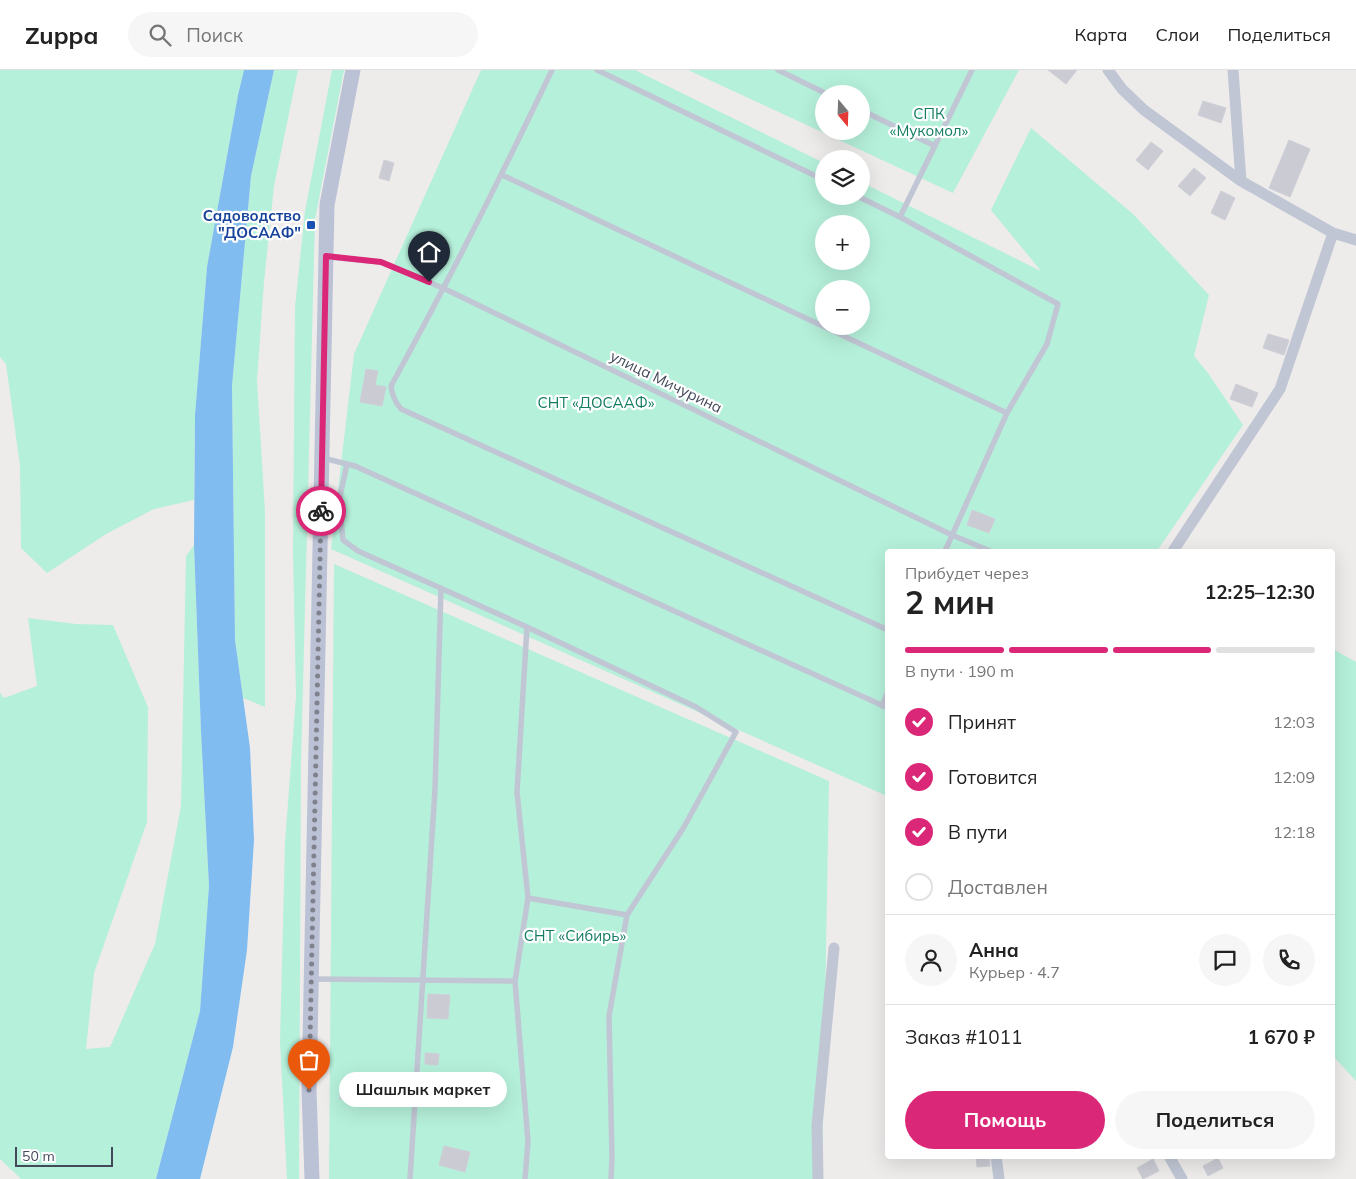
<!DOCTYPE html>
<html lang="ru">
<head>
<meta charset="utf-8">
<style>
	:root { --surface:#fff; --page:#f6f6f6; --text:#222; --muted:#767676; --line:#e0e0e0; --accent:#db2777 }
	body { margin:0; font-family:Mulish,sans-serif; background:var(--page); color:var(--text); height:100vh; display:flex; flex-direction:column; font-size:19px; white-space:nowrap }
	* { box-sizing:border-box; margin:0 }
	p { font-size:16px; color:var(--muted) }
	.icon { flex:none; width:28px; height:28px; fill:none; stroke:currentColor; stroke-width:2; stroke-linecap:round; stroke-linejoin:round }
	.map { position:relative; flex:1; overflow:hidden }
	.panel { position:absolute; left:885px; top:479px; width:450px; height:610px; display:flex; flex-direction:column; background:var(--surface); border-radius:5px; box-shadow:0 5px 20px #0002 }
	.panel>* { flex:none }
	.needle { width:32px; rotate:161deg }
	.controls { position:absolute; left:815px; top:15px; display:grid; gap:10px }
	.controls a { display:grid; place-items:center; width:55px; height:55px; border-radius:50%; background:var(--surface); box-shadow:0 5px 20px #0002; font-size:25px }
	.scale { position:absolute; left:15px; bottom:12px; width:98px; box-sizing:border-box; padding-left:5px; border:2px solid #434959; border-top:0; font-size:14px; line-height:18px; white-space:nowrap; color:#434959; -webkit-text-stroke:4px #fff; paint-order:stroke }
	.pin { position:absolute; display:grid; place-items:center; width:42px; height:42px; color:#fff; margin:-51px -21px; border-radius:50% 50% 50% 0; rotate:-45deg; box-shadow:0 0 5px #0007 }
	.pin .icon { rotate:45deg }
	.courier { position:absolute; display:grid; place-items:center; width:50px; height:50px; margin:-25px; border:4px solid #db2777; border-radius:50%; background:#fff; color:#222; box-shadow:0 1px 6px #0007 }
	.bubble { position:absolute; height:35px; border-radius:18px; background:var(--surface); box-shadow:0 5px 20px #0002; font-size:16px; font-weight:700; line-height:35px; text-align:center }
	.summary em { font-style:normal; font-weight:700 }
	.summary div { display:flex; flex-direction:column-reverse }
	.summary { display:flex; align-items:center; justify-content:space-between; height:85px; padding:0 20px }
	h1 { font-size:32px; font-weight:700; line-height:38px }
	.bar { display:grid; grid-template-columns:repeat(4,1fr); gap:8px 5px; align-content:center; height:60px; padding:0 20px }
	.bar i { height:6px; border-radius:4px; background:var(--line) }
	.bar .active { background:var(--accent) }
	.bar p { grid-column:span 4 }
	.line { display:flex; align-items:center; gap:12px; padding:0 20px; border-top:1px solid var(--line) }
	.line div { flex:1 }
	.round { display:grid; place-items:center; flex:none; width:52px; height:52px; border-radius:26px; background:var(--page) }
	ol { padding:0 20px; list-style:none }
	li { display:flex; align-items:center; gap:15px; height:55px }
	li p { margin-inline-start:auto }
	li .icon { padding:5px; border-radius:50%; background:var(--accent); color:#fff; stroke-width:4 }
	li:last-child { color:var(--muted) }
	li i { width:28px; height:28px; border:2px solid var(--line); border-radius:50% }
	.button { display:flex; gap:10px; margin-top:auto; padding:10px 20px }
	.button a { flex:1; height:58px; border-radius:30px; background:var(--accent); color:#fff; font-size:20px; font-weight:700; line-height:58px; text-align:center }
	.button a+a { background:var(--page); color:var(--text) }
	header { display:flex; align-items:center; gap:30px; box-sizing:border-box; height:70px; padding:0 25px; background:var(--surface); border-bottom:1px solid var(--line) }
	header strong { font-size:24px }
	nav { display:flex; gap:28px; margin-inline-start:auto; font-size:18px }
	.search { width:350px; height:45px; background:var(--page); display:flex; align-items:center; gap:12px; box-sizing:border-box; padding:0 18px; border-radius:28px; color:var(--muted); font-size:19px }
	.map>svg:first-child { display:block }
</style>
</head>
<body>
<header>
<strong>Zuppa</strong>
<div class="search"><svg class="icon" aria-label="search" viewBox="0 0 24 24"><circle cx="10" cy="10" r="6"/><path d="M15 15l6 6"/></svg>Поиск</div>
<nav><a>Карта</a><a>Слои</a><a>Поделиться</a></nav>
</header>
<div class="map">
<svg width="1356" height="1109" viewBox="0 0 1356 1109">
	<rect width="100%" height="100%" fill="#eeebeb"/>
	<path fill="#b5f0da" fill-rule="evenodd" d="M0,0H244L238,25L207,197L195,345L194,430L154,439L106,464L47,503L21,478L20,396L6,294L0,287Z
		M274,0H298L274,116L264,212L257,311L265,442V637L243,628L235,570L232,316L251,106Z
		M332,0H344L315,149L301,693L299,1109H287L280,972L285,773L296,626L293,482L295,237L305,141Z
		M481,0H635L824,93V126H861V112L1041,201L991,140L1031,58L1133,144L1209,225L1194,286L1208,303L1243,355L1157,481H888L887,726L331,479L354,284ZM824,154H861V191H824ZM824,219H861V256H824Z
		M688,0H1019L953,123ZM824,24H861V61H824Z
		M194,475L201,662L209,816L200,941L156,1109H21L0,1089V623L4,628L37,616L28,548L76,554L113,555L148,637L147,752L94,903L86,979L110,977L155,874L181,736L186,486Z
		M334,494L829,711L822,1109H329Z
		M1333,579L1356,592V1011L1333,986Z"/>
	<path fill="#80bcef" d="M244,0H274L251,106L232,316L235,570L250,678L254,770L247,880L233,977L200,1109H156L200,941L209,816L201,662L194,475L195,345L207,197L238,25Z"/>
	<path fill="#cacbd3" stroke="#cecfd7" d="M1048,0H1077L1066,14Z
		M1203,31L1226,38L1221,53L1198,45Z
		M1289,70L1310,79L1290,127L1269,118Z
		M1151,72L1163,81L1148,100L1136,90Z
		M384,90L394,93L389,111L379,108Z
		M1194,98L1206,108L1190,126L1178,116Z
		M1221,121L1235,128L1225,150L1211,143Z
		M1268,264L1289,270L1284,285L1263,278Z
		M366,299L378,301L375,315L386,317L382,336L360,332Z
		M1236,314L1258,323L1252,337L1230,329Z
		M972,440L995,449L989,463L967,455Z
		M428,924L450,925L448,949L427,948Z
		M425,983L439,984L438,995L425,994Z
		M425,1014L442,1016L441,1031L424,1030Z
		M340,1016H354L353,1030L340,1029Z
		M444,1076L470,1082L465,1102L439,1095Z
		M976,1086H989L990,1096L977,1097Z
		M1218,1088L1223,1098L1208,1106L1203,1096Z
		M1153,1089L1159,1101L1143,1109L1137,1098Z"/>
	<g fill="none" stroke-linecap="round" stroke-linejoin="round">
		<path stroke="#c0c6d4" stroke-width="5.5" d="M552,0C501,107 448,212 391,316C392,326 395,332 401,339L888,560
			M597,0L824,110
			M778,0L827,24
			M861,40L935,76
			M502,105L1007,343
			M857,126L900,147
			M328,187L381,192L445,219L952,465L990,481
			M323,388L355,396L888,638
			M347,394L339,431L343,470L358,481L527,557L696,637L736,662L684,757L627,845L609,946L612,1087L611,1109
			M945,481L1007,343L1047,274L1058,234L900,147L972,0
			M882,636L888,621
			M528,828L627,845
			M312,909L515,911
			M410,1109L435,719L441,518
			M525,1109L528,1072L515,911L528,828L517,722L527,557"/>
		<path stroke="#c0c6d4" stroke-width="11" d="M1108,0L1122,19L1144,40L1241,111L1333,163L1356,170
			M1233,0L1241,111
			M1173,481L1280,319L1333,163
			M996,1086L999,1109
			M1169,1086L1182,1109
			M818,1109L817,1056L834,878"/>
		<path stroke="#bcc2d6" stroke-width="15" d="M312,1109L309,1020L327,135L353,0"/>
	</g>
	<g fill="none" stroke-linecap="round" stroke-linejoin="round">
		<path stroke="#7f828c" stroke-width="5" stroke-dasharray="0 9" d="M309,1020L321,441"/>
		<path stroke="#db2777" stroke-width="6" d="M321,441L326,186L381,192L429,212"/>
	</g>
	<rect fill="#1a4fb4" stroke="#fff" stroke-width="2" x="306" y="150" width="10" height="10" rx="2.5"/>
	<g text-anchor="middle" stroke-width="4.5" stroke-linejoin="round" paint-order="stroke">
		<g font-size="15" fill="#127c61" stroke="#fff">
			<text x="929" y="49">СПК<tspan x="929" dy="17">«Мукомол»</tspan></text>
			<text x="596" y="338">СНТ «ДОСААФ»</text>
			<text x="575" y="871">СНТ «Сибирь»</text>
		</g>
		<g font-size="15" font-weight="bold" fill="#164399" stroke="#fff" text-anchor="end">
			<text x="301" y="151">Садоводство<tspan x="301" dy="17">"ДОСААФ"</tspan></text>
		</g>
		<g font-size="15" fill="#434959" stroke="#fff">
			<text transform="translate(666 312) rotate(26)" y="5">улица Мичурина</text>
		</g>
	</g>
</svg>
<div class="controls">
<a><svg class="needle" viewBox="-14 -14 28 28"><path d="M0-13l5 13h-10z" fill="#e53935"/><path d="M0 13l5-13h-10z" fill="#767676"/></svg></a>
<a><svg class="icon" aria-label="layers" viewBox="0 0 24 24"><path d="M12 4l9 5-9 5-9-5zM3 14l9 5 9-5"/></svg></a>
<a>+</a>
<a>−</a>
</div>
<div class="scale">50 m</div>
<div class="pin" style="left:309px;top:1020px;background:#ea580c"><svg class="icon" aria-label="bag" viewBox="0 0 24 24"><path d="M5 8h14l-1 12H6zM9 8a3 3 0 0 1 6 0"/></svg></div>
<div class="pin" style="left:429px;top:212px;background:#1f2937"><svg class="icon" aria-label="home" viewBox="0 0 24 24"><path d="M3 11l9-7 9 7M6 9v11h12V9"/></svg></div>
<div class="courier" style="left:321px;top:441px"><svg class="icon" aria-label="bike" viewBox="0 0 24 24"><circle cx="6" cy="16" r="4"/><circle cx="18" cy="16" r="4"/><path d="M6 16l4-8h5l3 8M10 8l3 8H6M13 5h3"/></svg></div>
<div class="bubble" style="left:339px;top:1002px;width:168px">Шашлык маркет</div>
<section class="panel">
<div class="summary"><div><h1>2 мин</h1><p>Прибудет через</p></div><em>12:25–12:30</em></div>
<div class="bar"><i class="active"></i><i class="active"></i><i class="active"></i><i></i><p>В пути · 190 m</p></div>
<ol>
<li><svg class="icon" aria-label="check" viewBox="0 0 24 24"><path d="M5 12l5 5 9-10"/></svg>Принят<p>12:03</p></li>
<li><svg class="icon" aria-label="check" viewBox="0 0 24 24"><path d="M5 12l5 5 9-10"/></svg>Готовится<p>12:09</p></li>
<li><svg class="icon" aria-label="check" viewBox="0 0 24 24"><path d="M5 12l5 5 9-10"/></svg>В пути<p>12:18</p></li>
<li><i></i>Доставлен</li>
</ol>
<div class="line" style="height:90px"><a class="round"><svg class="icon" aria-label="person" viewBox="0 0 24 24"><circle cx="12" cy="8" r="4"/><path d="M4 21q1-7 8-7t8 7"/></svg></a><div><b>Анна</b><p>Курьер · 4.7</p></div><a class="round"><svg class="icon" aria-label="chat" viewBox="0 0 24 24"><path d="M4 5h16v11H9l-5 4z"/></svg></a><a class="round"><svg class="icon" aria-label="phone" viewBox="0 0 24 24"><path d="M5 4h4l2 5-3 2q2 4 5 5l2-3 5 2v4C11 20 4 13 5 4z"/></svg></a></div>
<div class="line" style="height:65px"><div>Заказ #1011</div><b>1 670 ₽</b></div>
<div class="button"><a>Помощь</a><a>Поделиться</a></div>
</section>
</div>
</body>
</html>
